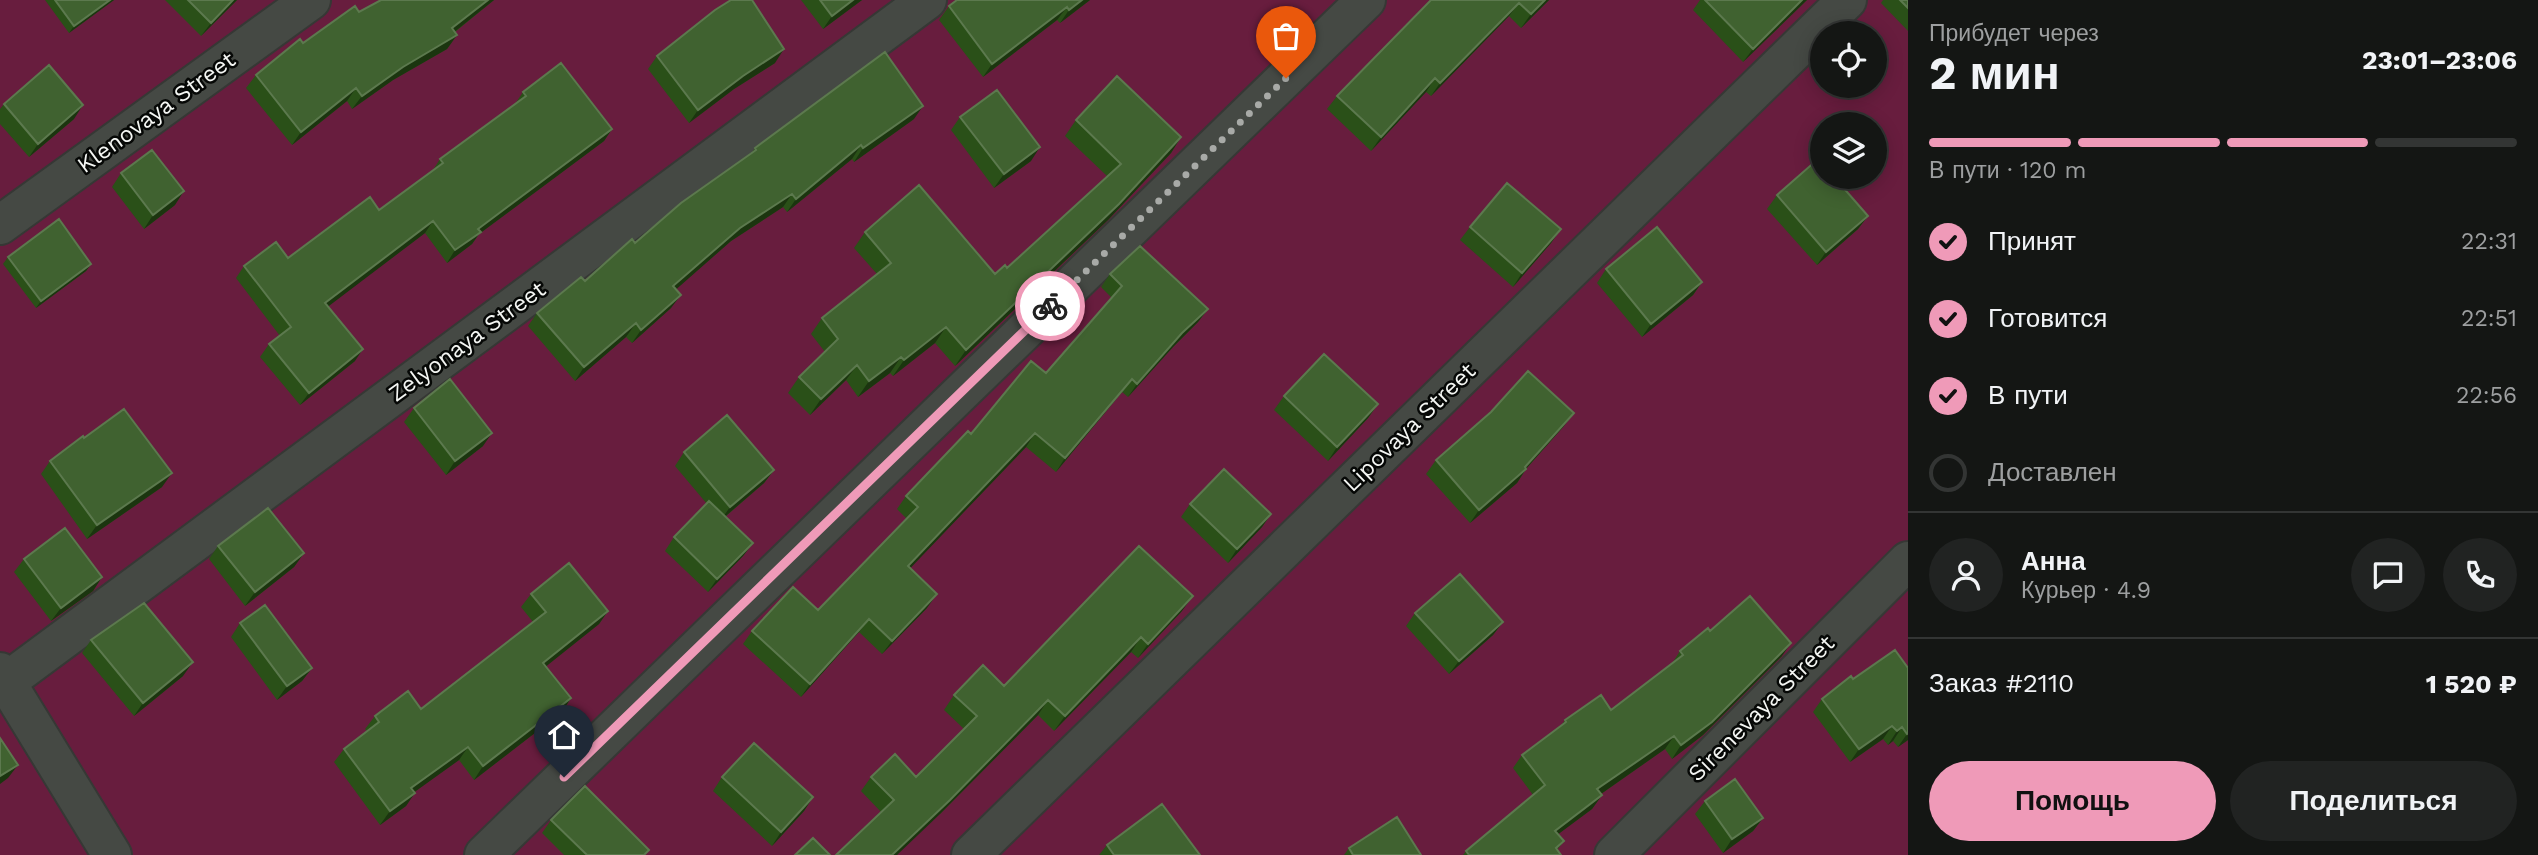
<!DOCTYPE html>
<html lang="ru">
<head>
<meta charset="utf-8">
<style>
	:root { --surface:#141614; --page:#212322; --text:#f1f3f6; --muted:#9d9fa0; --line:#333534; --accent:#ef9ab8 }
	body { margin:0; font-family:"Work Sans",sans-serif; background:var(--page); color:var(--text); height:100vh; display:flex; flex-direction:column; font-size:26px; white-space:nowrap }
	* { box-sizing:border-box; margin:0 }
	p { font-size:23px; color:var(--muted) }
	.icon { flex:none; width:38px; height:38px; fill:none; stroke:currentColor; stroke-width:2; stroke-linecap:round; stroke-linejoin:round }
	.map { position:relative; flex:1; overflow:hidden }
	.drawer { display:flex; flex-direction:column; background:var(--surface); width:630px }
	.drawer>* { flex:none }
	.buttons { position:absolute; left:1810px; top:21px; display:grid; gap:14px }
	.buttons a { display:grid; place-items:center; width:77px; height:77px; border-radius:50%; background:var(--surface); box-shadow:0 4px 18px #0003,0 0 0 2px var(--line); font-size:35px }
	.pin { position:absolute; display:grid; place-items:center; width:60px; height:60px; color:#fff; margin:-72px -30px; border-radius:50% 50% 50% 0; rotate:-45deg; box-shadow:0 0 7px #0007 }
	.pin .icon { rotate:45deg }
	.courier { position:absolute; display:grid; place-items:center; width:70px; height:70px; margin:-35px; border:5px solid #ef9ab8; border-radius:50%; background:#fff; color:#222; box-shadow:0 2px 9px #0007 }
	.head em { font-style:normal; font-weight:700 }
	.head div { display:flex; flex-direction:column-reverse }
	.head { display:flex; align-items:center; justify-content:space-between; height:119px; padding:0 21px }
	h1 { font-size:46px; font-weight:700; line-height:52px }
	.bar { display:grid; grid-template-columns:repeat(4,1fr); gap:10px 7px; align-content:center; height:84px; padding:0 21px }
	.bar i { height:9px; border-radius:5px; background:var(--line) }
	.bar .current { background:var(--accent) }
	.bar p { grid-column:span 4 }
	.line { display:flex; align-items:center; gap:18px; padding:0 21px; border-top:2px solid var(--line) }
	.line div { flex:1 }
	.round { display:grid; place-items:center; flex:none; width:74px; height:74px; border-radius:37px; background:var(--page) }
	ol { padding:0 21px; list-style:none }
	li { display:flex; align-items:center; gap:21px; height:77px }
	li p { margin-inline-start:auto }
	li .icon { padding:7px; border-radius:50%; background:var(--accent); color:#111; stroke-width:4 }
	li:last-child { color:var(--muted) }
	li i { width:38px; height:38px; border:4px solid var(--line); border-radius:50% }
	.primary-button { display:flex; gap:14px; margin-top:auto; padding:14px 21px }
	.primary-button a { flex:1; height:80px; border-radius:42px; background:var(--accent); color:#111; font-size:28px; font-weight:700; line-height:80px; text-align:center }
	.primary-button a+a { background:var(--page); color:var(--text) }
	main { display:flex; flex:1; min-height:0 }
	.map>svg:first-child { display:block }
</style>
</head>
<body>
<main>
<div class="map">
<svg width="1908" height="855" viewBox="0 0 1908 855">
	<rect width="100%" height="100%" fill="#1b1e1a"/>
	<path fill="#681d3e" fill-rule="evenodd" d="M0,0H1908V855H0ZM1822,33H1874V86H1822ZM1822,124H1874V177H1822Z"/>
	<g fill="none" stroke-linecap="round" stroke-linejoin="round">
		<defs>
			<path id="street" d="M0,225L311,0
				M0,672L112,855
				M6,682L927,0
				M484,855L1366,0
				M971,855L1847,0
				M1614,855L1908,561"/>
		</defs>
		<use href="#street" stroke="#363835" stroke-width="42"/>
		<use href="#street" stroke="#454944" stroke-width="38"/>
	</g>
	<path fill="#2a5018" d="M45,0H114L69,33Z
		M165,0H237L201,36Z
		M381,0H494L455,32L457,35L447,49L393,80L352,109L347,101L292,145L246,88L256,75L303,43Z
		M801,0H862L823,29Z
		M957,0H1090L1060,23L1057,20L983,77L939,20L949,6Z
		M1431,0H1549L1521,28L1509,16L1431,96L1426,92L1371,151L1327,109L1337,96Z
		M1700,0H1807L1743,62L1693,10Z
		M1883,0H1908V31L1881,3Z
		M657,56L775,63L734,89L689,123L648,69Z
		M523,92L612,129L604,141L479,234L472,244L447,263L425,233L328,306L355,361L300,405L260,357L269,344L280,336L236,278L244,266L288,258L379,210L433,170L440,159L515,104Z
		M4,104L74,119L29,157L0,124V109Z
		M960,117L1031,161L994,188L951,130Z
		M914,119L854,162L852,159L787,212L783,207L731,241L676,289L671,308L632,343L626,337L575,381L528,326L537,313L585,281L751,154L755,148Z
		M1076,120L1181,137L1171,153L1108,220L955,366L935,343L893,376L890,373L858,397L846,380L810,415L788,393L799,377L825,352L811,334L822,318L877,274L854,248L865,232L995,274L1007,268L1107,176L1065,136Z
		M121,173L175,205L144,229L112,187Z
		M1777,195L1868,216L1858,229L1817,265L1767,209Z
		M1470,227L1561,229L1551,243L1513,287L1460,240Z
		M8,257L91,264L86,271L36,308L3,264Z
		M1606,269L1702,282L1693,295L1642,337L1597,283Z
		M1110,274L1208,309L1198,322L1173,347L1128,397L1122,392L1056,472L1026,447L910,568L927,608L882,654L859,632L801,697L743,644L752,631L818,610L907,519L897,509L906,496L971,434L1046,373L1112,298L1101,287Z
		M1284,396L1378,404L1368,418L1328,461L1274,410Z
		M414,408L483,446L446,475L404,422Z
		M1564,426L1526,469L1517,483L1470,523L1426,474L1436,460Z
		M684,452L774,470L764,483L725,517L753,543L743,556L708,592L665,551L674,537L707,504L675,466Z
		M50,461L162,487L87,539L41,474Z
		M1190,504L1271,514L1262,527L1228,563L1181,517Z
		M218,546L304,553L294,567L245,606L209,559Z
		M24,559L102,577L93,591L51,621L14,572Z
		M531,594L608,611L599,624L546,666L571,698L562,712L474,780L459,760L414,792L406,806L380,825L334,762L344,749L367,731L365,729L375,716L421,709L533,622L521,607Z
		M1182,611L1138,658L1131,652L1054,731L1038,715L940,814L881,812L861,791L871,777H916L964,729L944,710L954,695L1004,686Z
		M1415,613L1503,622L1493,635L1449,674L1406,626Z
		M240,623L312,668L302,681L277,700L231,637Z
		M1710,631L1782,656L1703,735L1672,759L1665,749L1601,794L1602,795L1592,809L1558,834L1564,841L1557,850L1561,855H1463L1466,851L1533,795L1513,768L1522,755L1560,727L1565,720L1611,710L1671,665L1680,651Z
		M91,640L183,676L134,716L82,653Z
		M1908,668V740L1898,747L1893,741L1888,745L1883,739L1850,762L1813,712L1822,699L1853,679Z
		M722,777L813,797L804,811L772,846L713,791Z
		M1705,801L1763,818L1753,831L1723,853L1695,814Z
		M551,820L646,855H564L542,833Z
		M1107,845L1200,855H1099Z
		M1349,848L1421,855H1344Z"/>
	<path fill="#1b350f" d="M110,0H114L69,33L74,26Z
		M233,0H237L201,36L211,23Z
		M488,0H494L443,41L452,28Z
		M853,0H862L823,29L832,16Z
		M1082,0H1090L1060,23L1069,10Z
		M1545,0H1549L1521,28L1531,14Z
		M1802,0H1807L1743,62L1753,49Z
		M1519,3L1509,16L1431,96L1440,83Z
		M1067,7L1057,20L983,77L992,64Z
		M457,35L447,49L393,80L352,109L362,96L403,67Z
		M784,49L775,63L734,89L689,123L698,110L743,76Z
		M1435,78L1426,92L1371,151L1381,137Z
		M356,88L347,101L292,145L301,132Z
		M83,105L74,119L29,157L38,144Z
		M923,106L914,119L854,162L863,148Z
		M612,129L604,141L479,234L472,244L447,263L455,250L478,229Z
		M1181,137L1171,153L1108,220L955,366L966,350Z
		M861,145L852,159L787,212L796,199Z
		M1040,147L1031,161L994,188L1004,174Z
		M184,191L175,205L144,229L153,215Z
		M792,194L783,207L731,241L664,300L673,286L740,228Z
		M1868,216L1858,229L1817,265L1826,252Z
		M433,221L425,233L317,315L325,303Z
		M1561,229L1551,243L1513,287L1522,273Z
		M91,264L86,271L36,308L41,301Z
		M1702,282L1693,295L1642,337L1651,324Z
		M681,295L671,308L632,343L641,330Z
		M1208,309L1198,322L1173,347L1128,397L1137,384L1182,333Z
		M636,323L626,337L575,381L584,367Z
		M946,327L935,343L893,376L904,360Z
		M363,349L355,361L300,405L309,393Z
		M901,357L890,373L858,397L869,381Z
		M857,365L846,380L810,415L821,399Z
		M1132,379L1122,392L1056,472L1065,458Z
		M1378,404L1368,418L1328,461L1337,447Z
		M1574,413L1564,426L1524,471L1526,469L1517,483L1470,523L1479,510L1525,467Z
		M492,433L483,446L446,475L455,461Z
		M1035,433L1026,447L899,580L908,566Z
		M774,470L764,483L721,520L730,507Z
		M172,473L162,487L87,539L97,525Z
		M1271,514L1262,527L1228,563L1237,549Z
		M753,543L743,556L708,592L717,579Z
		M304,553L294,567L245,606L255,592Z
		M102,577L93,591L51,621L61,608Z
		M937,594L927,608L882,654L892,641Z
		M1193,596L1182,611L1138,658L1148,644Z
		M608,611L599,624L534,676L543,663Z
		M869,619L859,632L801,697L810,684Z
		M1503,622L1493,635L1449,674L1459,661Z
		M1141,637L1131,652L1054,731L1065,716Z
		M1791,643L1782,656L1703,735L1672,759L1681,745Z
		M193,662L183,676L134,716L143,703Z
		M312,668L302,681L277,700L287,686Z
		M571,698L562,712L474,780L483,766Z
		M1048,700L1038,715L940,814L897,855H892Z
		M1892,726L1883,739L1850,762L1859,749Z
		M1902,727L1893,741L1888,745L1897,731Z
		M1908,733V740L1898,747L1907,734Z
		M1674,736L1665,749L1588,803L1597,789Z
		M468,747L459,760L402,801L411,788Z
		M18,765L8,778L0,784V776Z
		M415,793L406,806L380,825L390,811Z
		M1602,795L1592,809L1545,844L1555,831Z
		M813,797L804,811L772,846L781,832Z
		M1763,818L1753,831L1723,853L1732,839Z"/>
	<path fill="#406230" stroke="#5c794e" stroke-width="2" d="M55,0H110L74,26Z
		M188,0H233L211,23Z
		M381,0H488L452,28L457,35L403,67L362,96L356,88L301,132L256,75L300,39L303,43L355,6L359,12Z
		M731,0H752L784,49L743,76L698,110L657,56L715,10Z
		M820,0H853L832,16Z
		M957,0H1082L1069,10L1067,7L992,64L949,6Z
		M1431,0H1545L1531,14L1519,3L1440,83L1435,78L1381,137L1337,96Z
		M1705,0H1802L1753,49Z
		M1900,0H1908V8Z
		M885,52L923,106L863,148L861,145L796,199L792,194L740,228L673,286L681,295L641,330L636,323L584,367L537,313L581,277L585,281L632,239L635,243L681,203L756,150L755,148Z
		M561,63L612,129L478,229L481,232L455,250L433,221L325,303L363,349L309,393L269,344L291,327L244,266L276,242L288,258L370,197L379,210L443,163L440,159L526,96L523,92Z
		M49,65L83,105L38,144L4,104Z
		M1117,76L1181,137L1119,204L966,350L946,327L904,360L901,357L869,381L857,365L821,399L799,377L838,339L822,318L891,263L865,232L919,185L995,274L1005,265L1007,268L1121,164L1076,120Z
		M997,90L1040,147L1004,174L960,117Z
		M152,150L184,191L153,215L121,173Z
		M1818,159L1822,163V177H1834L1868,216L1826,252L1777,195Z
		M1507,183L1561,229L1522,273L1470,227Z
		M59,219L91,264L41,301L8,257Z
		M1657,227L1702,282L1651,324L1606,269Z
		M1140,246L1208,309L1182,333L1137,384L1132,379L1065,458L1035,433L908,566L937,594L892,641L869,619L810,684L752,631L793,587L818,610L918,507L906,496L968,431L971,434L1031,361L1046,373L1122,286L1110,274Z
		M1324,354L1378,404L1337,447L1284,396Z
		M1528,371L1574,413L1525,467L1526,469L1479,510L1436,460L1491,412Z
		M450,379L492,433L455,461L414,408Z
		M124,409L172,473L97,525L50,461L83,436L84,438Z
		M727,415L774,470L730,507L684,452Z
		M1224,469L1271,514L1237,549L1190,504Z
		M709,501L753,543L717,579L674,537Z
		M268,508L304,553L255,592L218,546Z
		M65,528L102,577L61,608L24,559Z
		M1139,546L1193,596L1148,644L1141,637L1065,716L1048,700L950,800L892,855H836L894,800L871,777L895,754L916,777L977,716L954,695L983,665L1004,686Z
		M569,563L608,611L543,663L571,698L483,766L468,747L411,788L415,793L390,811L344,749L379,722L375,716L408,691L421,709L546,612L531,594Z
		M1460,574L1503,622L1459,661L1415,613Z
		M1750,596L1791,643L1712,722L1681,745L1674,736L1597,789L1602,795L1555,831L1564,841L1556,848L1561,855H1469L1466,851L1545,785L1522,755L1566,722L1565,720L1601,695L1611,710L1683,655L1680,651L1708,628L1710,631Z
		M144,603L193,662L143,703L91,640Z
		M265,605L312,668L287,686L240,623Z
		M1895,650L1908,668V733L1907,734L1902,727L1897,731L1892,726L1859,749L1822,699L1851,676L1853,679Z
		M0,738L18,765L0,776Z
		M754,743L813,797L781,832L722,777Z
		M1735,779L1763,818L1732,839L1705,801Z
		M585,786L649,850L644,855H587L551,820Z
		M1162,804L1200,855H1114L1107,845Z
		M1397,817L1421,855H1353L1349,848Z
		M813,838L830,855H795Z"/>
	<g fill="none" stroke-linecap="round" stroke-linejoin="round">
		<path stroke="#a8aaa7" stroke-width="7" stroke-dasharray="0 12.6" d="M1050,306L1286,78"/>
		<path stroke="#ef9ab8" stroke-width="9" d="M564,777L1050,306"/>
	</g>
	<g text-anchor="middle" stroke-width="5" stroke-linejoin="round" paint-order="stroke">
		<g font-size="23" fill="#f4f6f3" stroke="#060806">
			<text transform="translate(156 112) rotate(-36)" y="8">Klenovaya Street</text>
			<text transform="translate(467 341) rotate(-36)" y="8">Zelyonaya Street</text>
			<text transform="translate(1409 427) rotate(-44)" y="8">Lipovaya Street</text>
			<text transform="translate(1761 708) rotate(-45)" y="8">Sirenevaya Street</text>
		</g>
	</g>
</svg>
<div class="buttons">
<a><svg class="icon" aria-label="locate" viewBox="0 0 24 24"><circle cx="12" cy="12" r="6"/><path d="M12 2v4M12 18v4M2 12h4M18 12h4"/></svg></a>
<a><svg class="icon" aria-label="layers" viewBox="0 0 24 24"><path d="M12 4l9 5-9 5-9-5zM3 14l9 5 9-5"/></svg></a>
</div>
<div class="pin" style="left:1286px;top:78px;background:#ea580c"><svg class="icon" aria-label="bag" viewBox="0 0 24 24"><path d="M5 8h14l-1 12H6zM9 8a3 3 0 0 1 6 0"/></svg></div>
<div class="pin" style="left:564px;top:777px;background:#1f2937"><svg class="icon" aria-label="home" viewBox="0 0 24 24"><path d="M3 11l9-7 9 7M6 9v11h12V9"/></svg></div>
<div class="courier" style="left:1050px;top:306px"><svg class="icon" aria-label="bike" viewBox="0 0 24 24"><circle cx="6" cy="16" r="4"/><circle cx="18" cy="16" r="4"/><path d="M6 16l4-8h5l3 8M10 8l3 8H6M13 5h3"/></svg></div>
</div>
<section class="drawer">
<div class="head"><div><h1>2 мин</h1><p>Прибудет через</p></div><em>23:01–23:06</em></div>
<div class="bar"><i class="current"></i><i class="current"></i><i class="current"></i><i></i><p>В пути · 120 m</p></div>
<ol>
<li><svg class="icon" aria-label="check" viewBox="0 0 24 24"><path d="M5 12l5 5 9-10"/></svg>Принят<p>22:31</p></li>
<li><svg class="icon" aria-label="check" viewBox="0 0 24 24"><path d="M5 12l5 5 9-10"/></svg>Готовится<p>22:51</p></li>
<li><svg class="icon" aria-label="check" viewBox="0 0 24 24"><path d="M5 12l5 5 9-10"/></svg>В пути<p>22:56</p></li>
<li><i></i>Доставлен</li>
</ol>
<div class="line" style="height:126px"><a class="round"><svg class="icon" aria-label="person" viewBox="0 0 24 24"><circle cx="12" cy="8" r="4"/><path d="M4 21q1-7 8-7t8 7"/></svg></a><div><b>Анна</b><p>Курьер · 4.9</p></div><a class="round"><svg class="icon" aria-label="chat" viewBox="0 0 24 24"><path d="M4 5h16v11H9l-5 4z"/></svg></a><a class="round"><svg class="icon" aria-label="phone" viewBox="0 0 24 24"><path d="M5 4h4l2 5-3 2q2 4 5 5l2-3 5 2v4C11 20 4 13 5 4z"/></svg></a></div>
<div class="line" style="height:91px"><div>Заказ #2110</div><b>1 520 ₽</b></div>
<div class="primary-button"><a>Помощь</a><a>Поделиться</a></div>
</section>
</main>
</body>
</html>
